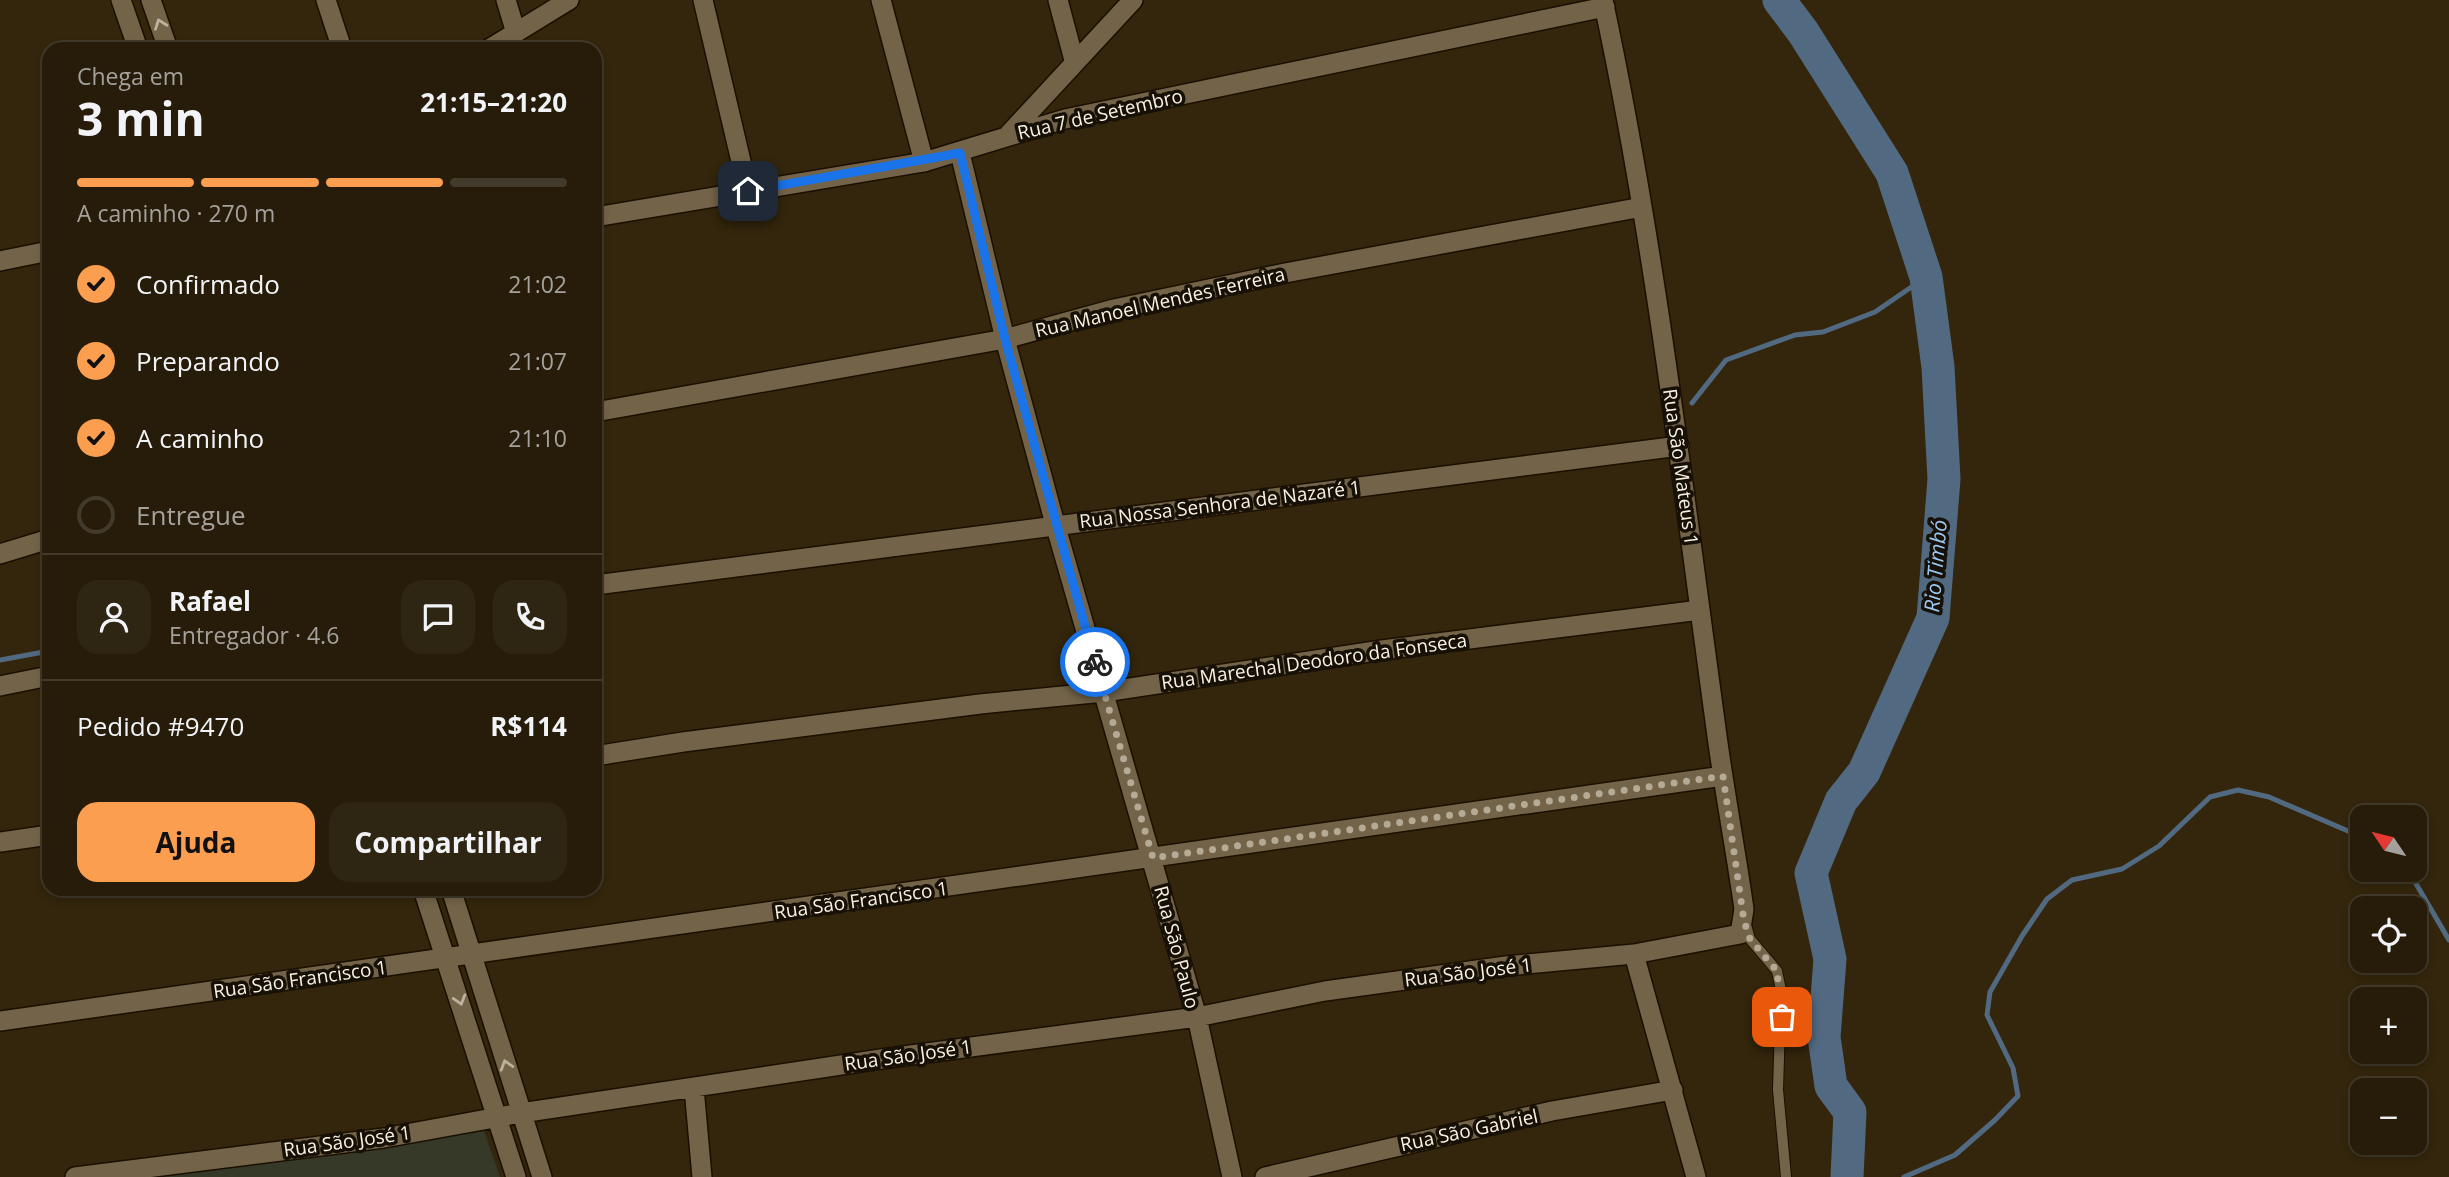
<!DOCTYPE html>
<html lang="pt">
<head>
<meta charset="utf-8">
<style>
	:root { --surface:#261c09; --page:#2e2512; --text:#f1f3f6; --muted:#a4a19c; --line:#423a2a; --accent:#fb9e50 }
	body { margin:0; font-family:"Open Sans",sans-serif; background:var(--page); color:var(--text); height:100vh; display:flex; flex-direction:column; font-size:26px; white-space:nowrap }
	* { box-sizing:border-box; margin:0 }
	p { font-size:23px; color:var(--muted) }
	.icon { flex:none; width:38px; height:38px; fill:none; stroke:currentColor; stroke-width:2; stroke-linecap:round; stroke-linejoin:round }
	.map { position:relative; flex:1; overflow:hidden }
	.details { position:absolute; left:42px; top:42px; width:560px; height:854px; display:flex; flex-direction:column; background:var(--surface); border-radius:21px; box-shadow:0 4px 10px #0003,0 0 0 2px var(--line) }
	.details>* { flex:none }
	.needle { width:46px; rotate:305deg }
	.buttons { position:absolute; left:2350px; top:805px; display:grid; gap:14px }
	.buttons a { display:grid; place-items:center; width:77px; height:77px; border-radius:14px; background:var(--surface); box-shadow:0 4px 10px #0003,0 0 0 2px var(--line); font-size:35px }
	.pin { position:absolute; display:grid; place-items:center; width:60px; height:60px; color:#fff; margin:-30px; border-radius:14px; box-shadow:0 4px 10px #0006 }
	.courier { position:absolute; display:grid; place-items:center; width:70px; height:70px; margin:-35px; border:5px solid #1a73e8; border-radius:50%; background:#fff; color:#222; box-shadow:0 2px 9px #0007 }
	.head em { font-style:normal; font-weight:700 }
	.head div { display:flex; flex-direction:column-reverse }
	.head { display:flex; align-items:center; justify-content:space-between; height:119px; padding:0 35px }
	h1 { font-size:46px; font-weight:700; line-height:52px }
	.bar { display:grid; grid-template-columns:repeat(4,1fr); gap:10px 7px; align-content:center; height:84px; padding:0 35px }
	.bar i { height:9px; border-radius:5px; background:var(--line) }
	.bar .on { background:var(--accent) }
	.bar p { grid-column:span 4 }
	.line { display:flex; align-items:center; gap:18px; padding:0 35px; border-top:2px solid var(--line) }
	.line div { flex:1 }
	.round { display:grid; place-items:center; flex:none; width:74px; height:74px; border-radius:21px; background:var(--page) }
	ol { padding:0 35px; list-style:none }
	li { display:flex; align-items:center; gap:21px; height:77px }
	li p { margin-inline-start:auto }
	li .icon { padding:7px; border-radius:50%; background:var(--accent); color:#111; stroke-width:4 }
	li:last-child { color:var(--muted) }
	li i { width:38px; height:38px; border:4px solid var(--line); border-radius:50% }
	.cta { display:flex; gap:14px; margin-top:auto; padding:14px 35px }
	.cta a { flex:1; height:80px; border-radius:21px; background:var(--accent); color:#111; font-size:28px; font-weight:700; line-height:80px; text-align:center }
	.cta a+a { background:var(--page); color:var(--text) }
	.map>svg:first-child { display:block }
</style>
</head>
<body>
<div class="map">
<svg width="2449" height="1177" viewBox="0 0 2449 1177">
	<rect width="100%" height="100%" fill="#33260c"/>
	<path fill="#363927" d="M484,1131L500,1177H149Z"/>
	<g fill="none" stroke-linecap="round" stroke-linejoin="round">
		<path stroke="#526a81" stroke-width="5" d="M1692,403L1726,360L1795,335L1823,332L1875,312L1926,277
			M0,660L49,651
			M2408,870L2449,940
			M1904,1177L1955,1155L1995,1120L2018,1096L2013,1068L1987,1015L1990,992L2022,936L2047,899L2072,880L2122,869L2159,846L2210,797L2238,790L2269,797L2362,837"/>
		<path stroke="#526a81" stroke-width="33" d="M1779,0L1803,32L1892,173L1926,277L1938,367L1944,479L1933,618L1864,772L1841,801L1811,873L1830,959L1824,1037L1831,1086L1850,1112L1847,1177"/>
		<defs>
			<path id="lane" d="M1746,925L1750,939L1777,971L1781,990L1778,1090L1786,1177"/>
			<path id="street" d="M121,0L138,49
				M151,0L168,49
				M326,0L342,49
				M506,0L516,33
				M703,0L748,191
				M881,0L924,162
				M1058,0L1074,60
				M489,49L569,0
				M1009,134L1133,0
				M960,153L1005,339L1055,524L1197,1017L1232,1177
				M595,217L924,162L1065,119L1605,7
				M0,261L49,251
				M595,412L1005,339L1114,309L1285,273L1642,207
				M0,554L49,539
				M595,585L1679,446
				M0,686L49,676
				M595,756L683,742L980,704L1104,692L1382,650L1700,610
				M0,842L49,835
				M423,889L516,1177
				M451,889L542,1177
				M1634,954L1696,1177
				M0,1021L1723,776
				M694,1088L702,1177
				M75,1177L384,1138L521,1113L881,1059L1197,1017L1325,991L1506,966L1634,954L1740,934L1744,909C1735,846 1723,784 1715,721C1682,480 1654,238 1603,0
				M1265,1177L1552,1111L1673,1090"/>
		</defs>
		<use href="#lane" stroke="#1b0f00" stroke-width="12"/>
		<use href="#street" stroke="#1b0f00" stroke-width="22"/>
		<use href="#lane" stroke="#736449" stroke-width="10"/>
		<use href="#street" stroke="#736449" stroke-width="19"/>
	</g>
	<defs><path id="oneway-chevron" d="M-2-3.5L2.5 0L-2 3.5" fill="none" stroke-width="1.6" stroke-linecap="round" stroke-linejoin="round" transform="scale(1.75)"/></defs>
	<g stroke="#bdb29d">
		<use href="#oneway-chevron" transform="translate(160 24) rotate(-110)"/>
		<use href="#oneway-chevron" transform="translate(460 1000) rotate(73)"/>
		<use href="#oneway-chevron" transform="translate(506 1065) rotate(-107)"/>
	</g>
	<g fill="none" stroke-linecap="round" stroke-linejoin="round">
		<path stroke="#b4aa96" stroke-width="7" stroke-dasharray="0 12.6" d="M1095,662L1153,858L1723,776L1744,921L1750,939L1777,971L1782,1017"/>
		<path stroke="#1a73e8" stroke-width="9" d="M748,191L960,153L1005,339L1095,662"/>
	</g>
	<g text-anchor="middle" stroke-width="7" stroke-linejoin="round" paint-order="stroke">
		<g font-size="19" fill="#f9f1e1" stroke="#161006">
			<text transform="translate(1100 114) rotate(-13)" y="7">Rua 7 de Setembro</text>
			<text transform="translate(1160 302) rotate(-13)" y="7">Rua Manoel Mendes Ferreira</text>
			<text transform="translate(1681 467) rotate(82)" y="7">Rua São Mateus 1</text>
			<text transform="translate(1220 504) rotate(-7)" y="7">Rua Nossa Senhora de Nazaré 1</text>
			<text transform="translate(1314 661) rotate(-8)" y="7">Rua Marechal Deodoro da Fonseca</text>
			<text transform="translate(861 900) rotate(-8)" y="7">Rua São Francisco 1</text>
			<text transform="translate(1177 947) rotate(75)" y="7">Rua São Paulo</text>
			<text transform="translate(1468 972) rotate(-7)" y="7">Rua São José 1</text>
			<text transform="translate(300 979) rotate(-8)" y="7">Rua São Francisco 1</text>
			<text transform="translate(908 1055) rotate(-8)" y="7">Rua São José 1</text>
			<text transform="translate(1469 1130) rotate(-12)" y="7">Rua São Gabriel</text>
			<text transform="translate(347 1141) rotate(-8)" y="7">Rua São José 1</text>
		</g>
		<g font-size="21" font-style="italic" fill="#9bc8f2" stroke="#161006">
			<text transform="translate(1936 566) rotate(-85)" y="7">Rio Timbó</text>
		</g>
	</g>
</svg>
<div class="buttons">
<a><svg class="needle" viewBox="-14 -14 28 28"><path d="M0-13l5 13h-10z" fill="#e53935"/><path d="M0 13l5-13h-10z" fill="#a4a19c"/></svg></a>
<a><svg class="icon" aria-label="locate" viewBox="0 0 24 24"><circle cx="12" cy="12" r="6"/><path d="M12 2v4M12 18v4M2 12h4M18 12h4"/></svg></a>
<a>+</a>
<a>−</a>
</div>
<div class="pin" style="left:1782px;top:1017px;background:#ea580c"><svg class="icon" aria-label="bag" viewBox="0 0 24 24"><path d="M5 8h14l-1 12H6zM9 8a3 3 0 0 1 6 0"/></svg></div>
<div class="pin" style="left:748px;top:191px;background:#1f2937"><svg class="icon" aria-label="home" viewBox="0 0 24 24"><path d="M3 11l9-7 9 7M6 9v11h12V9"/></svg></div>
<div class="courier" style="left:1095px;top:662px"><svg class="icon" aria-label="bike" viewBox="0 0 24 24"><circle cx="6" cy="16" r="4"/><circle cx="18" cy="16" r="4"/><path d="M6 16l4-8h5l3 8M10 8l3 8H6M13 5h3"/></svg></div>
<section class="details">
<div class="head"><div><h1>3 min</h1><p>Chega em</p></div><em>21:15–21:20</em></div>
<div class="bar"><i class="on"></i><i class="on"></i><i class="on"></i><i></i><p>A caminho · 270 m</p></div>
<ol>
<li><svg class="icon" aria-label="check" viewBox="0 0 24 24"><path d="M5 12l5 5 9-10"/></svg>Confirmado<p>21:02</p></li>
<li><svg class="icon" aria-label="check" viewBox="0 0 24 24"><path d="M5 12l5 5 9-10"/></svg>Preparando<p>21:07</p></li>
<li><svg class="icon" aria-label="check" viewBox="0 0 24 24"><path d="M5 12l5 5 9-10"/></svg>A caminho<p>21:10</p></li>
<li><i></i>Entregue</li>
</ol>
<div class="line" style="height:126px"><a class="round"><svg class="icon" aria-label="person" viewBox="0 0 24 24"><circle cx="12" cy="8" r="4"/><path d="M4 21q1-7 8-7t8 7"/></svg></a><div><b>Rafael</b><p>Entregador · 4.6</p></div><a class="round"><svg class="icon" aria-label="chat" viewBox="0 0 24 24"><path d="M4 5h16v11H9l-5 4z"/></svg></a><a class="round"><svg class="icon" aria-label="phone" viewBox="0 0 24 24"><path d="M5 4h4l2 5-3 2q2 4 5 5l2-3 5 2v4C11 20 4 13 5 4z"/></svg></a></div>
<div class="line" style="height:91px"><div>Pedido #9470</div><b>R$114</b></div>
<div class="cta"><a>Ajuda</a><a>Compartilhar</a></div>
</section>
</div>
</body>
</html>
